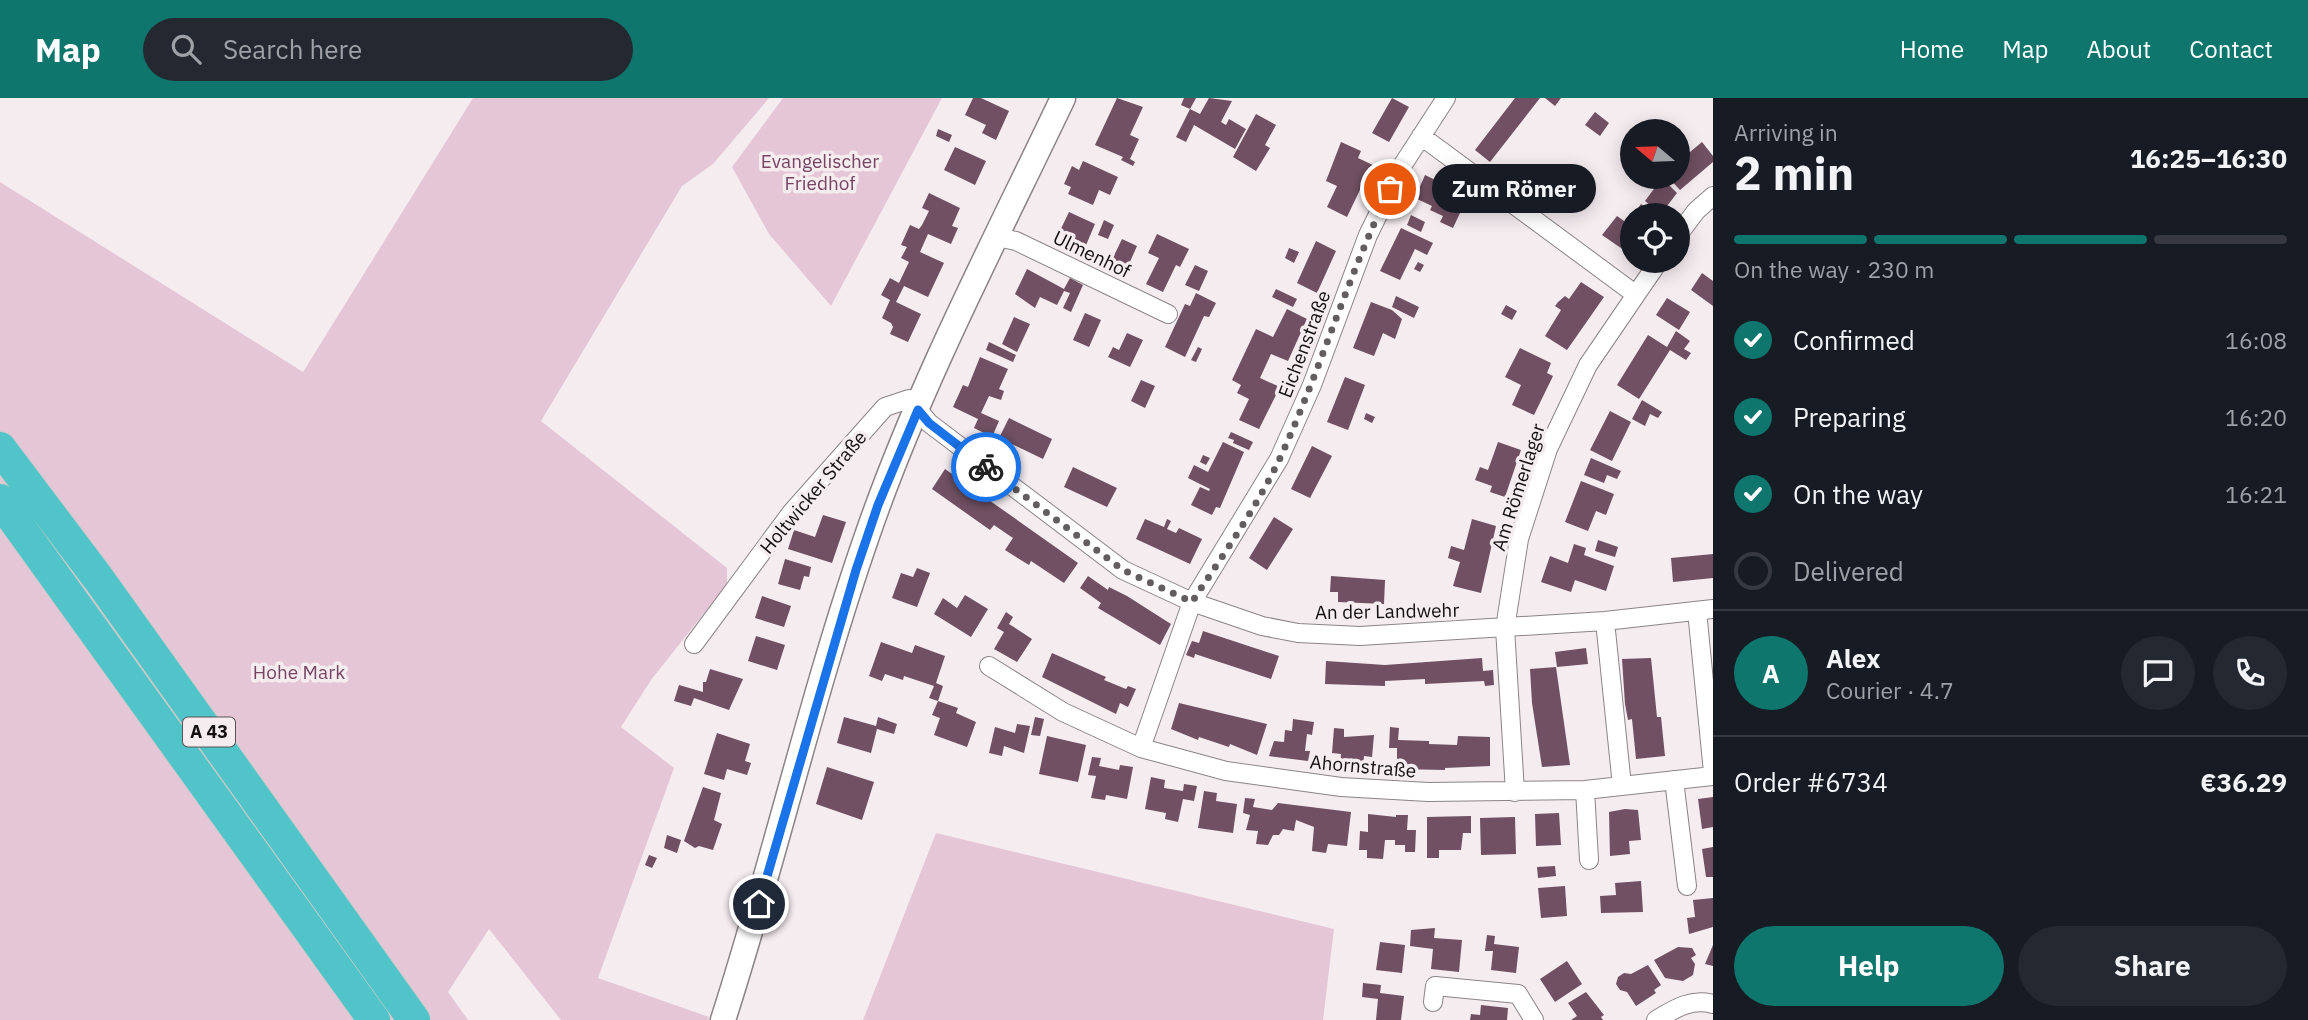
<!DOCTYPE html>
<html lang="en">
<head>
<meta charset="utf-8">
<style>
	:root { --surface:#171b24; --page:#242831; --text:#f1f3f6; --muted:#9ea1a6; --line:#363941; --accent:#0f766e }
	body { margin:0; font-family:"IBM Plex Sans",sans-serif; background:var(--page); color:var(--text); height:100vh; display:flex; flex-direction:column; font-size:26px; white-space:nowrap }
	* { box-sizing:border-box; margin:0 }
	p { font-size:23px; color:var(--muted) }
	.icon { flex:none; width:38px; height:38px; fill:none; stroke:currentColor; stroke-width:2; stroke-linecap:round; stroke-linejoin:round }
	.map { position:relative; flex:1; overflow:hidden }
	.side { display:flex; flex-direction:column; background:var(--surface); width:595px }
	.side>* { flex:none }
	.needle { width:46px; rotate:289deg }
	.buttons { position:absolute; left:1620px; top:21px; display:grid; gap:14px }
	.buttons a { display:grid; place-items:center; width:70px; height:70px; border-radius:50%; background:var(--surface); box-shadow:0 4px 18px #0003; font-size:35px }
	.pin { position:absolute; display:grid; place-items:center; width:60px; height:60px; color:#fff; margin:-30px; border:4px solid #fff; border-radius:50%; box-shadow:0 2px 7px #0007 }
	.courier { position:absolute; display:grid; place-items:center; width:70px; height:70px; margin:-35px; border:5px solid #1a73e8; border-radius:50%; background:#fff; color:#222; box-shadow:0 2px 9px #0007 }
	.bubble { position:absolute; height:49px; border-radius:24px; background:var(--surface); box-shadow:0 4px 18px #0003; font-size:23px; font-weight:800; line-height:49px; text-align:center }
	.overview em { font-style:normal; font-weight:800 }
	.overview div { display:flex; flex-direction:column-reverse }
	.overview { display:flex; align-items:center; justify-content:space-between; height:119px; padding:0 21px }
	h1 { font-size:46px; font-weight:800; line-height:52px }
	.bar { display:grid; grid-template-columns:repeat(4,1fr); gap:10px 7px; align-content:center; height:84px; padding:0 21px }
	.bar i { height:9px; border-radius:5px; background:var(--line) }
	.bar .active { background:var(--accent) }
	.bar p { grid-column:span 4 }
	.line { display:flex; align-items:center; gap:18px; padding:0 21px; border-top:2px solid var(--line) }
	.line div { flex:1 }
	.round { display:grid; place-items:center; flex:none; width:74px; height:74px; border-radius:37px; background:var(--page) }
	ol { padding:0 21px; list-style:none }
	li { display:flex; align-items:center; gap:21px; height:77px }
	li p { margin-inline-start:auto }
	li .icon { padding:7px; border-radius:50%; background:var(--accent); color:#fff; stroke-width:4 }
	li:last-child { color:var(--muted) }
	li i { width:38px; height:38px; border:4px solid var(--line); border-radius:50% }
	.action { display:flex; gap:14px; margin-top:auto; padding:14px 21px }
	.action a { flex:1; height:80px; border-radius:42px; background:var(--accent); color:#fff; font-size:28px; font-weight:800; line-height:80px; text-align:center }
	.action a+a { background:var(--page); color:var(--text) }
	header { display:flex; align-items:center; gap:42px; box-sizing:border-box; height:98px; padding:0 35px; background:var(--accent); color:#fff }
	header strong { font-size:33px }
	nav { display:flex; gap:38px; margin-inline-start:auto; font-size:24px }
	.search { width:490px; height:63px; background:var(--page); display:flex; align-items:center; gap:18px; box-sizing:border-box; padding:0 24px; border-radius:38px; color:var(--muted); font-size:26px }
	main { display:flex; flex:1; min-height:0 }
	.map>svg:first-child { display:block }
</style>
</head>
<body>
<header>
<strong>Map</strong>
<div class="search"><svg class="icon" aria-label="search" viewBox="0 0 24 24"><circle cx="10" cy="10" r="6"/><path d="M15 15l6 6"/></svg>Search here</div>
<nav><a>Home</a><a>Map</a><a>About</a><a>Contact</a></nav>
</header>
<main>
<div class="map">
<svg width="1713" height="922" viewBox="0 0 1713 922">
	<rect width="100%" height="100%" fill="#f5ecf0"/>
	<path fill="#e5c6d6" d="M473,0H769L713,66L682,88L541,323L727,470V486L651,582L621,629L674,670L598,880L709,919L708,922H561L489,831L448,894L468,922H0V84L303,274Z
		M783,0H942L831,208L769,136L732,69Z
		M936,735L1334,831L1323,922H863Z"/>
	<path fill="#705062" d="M973,0H981L1009,13L996,42L982,35L986,27L965,17Z
		M1117,0L1143,9L1130,37L1139,41L1130,61L1135,64L1133,68L1121,62L1123,59L1095,47Z
		M1184,0H1196L1190,11L1181,7Z
		M1209,0L1232,3L1221,24L1226,27L1229,21L1246,31L1235,51L1194,27L1186,44L1176,39L1190,11L1200,16Z
		M1392,0L1409,9L1389,44L1372,35Z
		M1515,0H1540L1490,64L1475,52Z
		M1545,0H1561L1555,8Z
		M1595,14L1609,25L1600,38L1585,27Z
		M1256,16L1276,27L1265,47L1270,50L1256,73L1233,59Z
		M938,31L952,37L949,44L936,38Z
		M1341,44L1361,53L1358,60L1375,68L1370,78L1367,77L1347,119L1327,109L1337,88L1326,83Z
		M1702,44L1713,58V64L1680,92L1668,79H1678V64Z
		M955,49L986,63L975,87L944,72Z
		M1083,63L1118,79L1110,97L1099,92L1093,107L1068,96L1071,89L1064,86L1072,68L1079,72Z
		M1425,77L1468,98L1453,130L1440,124L1443,118L1430,112L1432,108L1415,100Z
		M1662,80L1677,95L1661,116L1645,103Z
		M1567,81L1576,87L1560,107L1552,101Z
		M929,95L960,110L952,128L958,130L951,146L928,136L920,154L944,165L928,199L904,188L896,204L921,216L908,244L890,236L893,229L891,225L882,220L890,202L881,197L890,180L899,185L909,164L901,160L907,149L901,147L910,127L919,131L922,127L929,113L922,110Z
		M1641,106L1656,117H1633Z
		M1069,114L1095,126L1081,159L1070,153L1073,146L1057,139Z
		M1411,117L1425,124L1421,134L1407,127Z
		M1617,118L1627,125L1633,118L1631,157L1602,137Z
		M1104,122L1114,127L1108,141L1098,137Z
		M1401,130L1433,145L1427,157L1415,151L1400,182L1380,173Z
		M1157,136L1189,151L1180,169L1176,167L1163,194L1146,186L1159,160L1148,155Z
		M1122,141L1137,148L1125,175L1109,168Z
		M1316,143L1336,153L1317,195L1297,185Z
		M1289,150L1299,154L1294,165L1285,160Z
		M1418,164L1424,167L1420,174L1414,171Z
		M1195,167L1208,173L1199,193L1185,187Z
		M1027,171L1064,191L1070,180L1083,187L1071,214L1063,210L1070,195L1064,193L1057,207L1040,199L1035,210L1015,196Z
		M1702,175L1713,183V208L1691,192Z
		M1581,184L1604,199L1567,252L1545,238L1561,212L1555,208L1558,204L1565,198L1569,201Z
		M1276,191L1297,201L1293,209L1272,199Z
		M1196,195L1216,205L1209,219L1204,218L1185,259L1165,249L1185,206L1190,208Z
		M1396,198L1419,209L1414,220L1392,209Z
		M1667,200L1690,214L1679,232L1656,217Z
		M1371,204L1392,212L1402,221L1395,241L1383,235L1374,258L1353,250Z
		M1506,207L1517,213L1512,222L1501,216Z
		M1287,211L1307,221L1288,263L1271,256L1260,280L1280,289L1259,331L1239,322L1249,301L1237,295L1241,287L1232,282L1256,231L1273,239Z
		M1085,215L1101,222L1089,249L1073,242Z
		M1014,219L1030,226L1017,254L1002,246Z
		M1676,233L1690,243L1684,251L1691,255L1686,262L1670,252L1639,301L1617,287L1648,237L1667,249Z
		M1127,235L1143,242L1130,269L1108,259L1113,249L1119,252Z
		M989,244L1016,257L1013,264L986,252Z
		M1198,249L1202,251L1196,264L1191,262Z
		M1520,250L1551,265L1547,275L1553,278L1534,317L1512,307L1521,287L1505,279Z
		M980,259L1008,271L999,291L1004,293L1001,302L989,298L981,315L999,323L992,339L974,330L978,321L953,309L963,287L968,289Z
		M1345,279L1365,287L1348,332L1327,324Z
		M1141,282L1155,288L1145,310L1131,303Z
		M1642,302L1662,314L1658,320L1650,316L1645,328L1632,321Z
		M1610,313L1631,324L1612,363L1590,352Z
		M1366,315L1375,319L1372,325L1364,321Z
		M1009,320L1052,341L1043,361L999,340Z
		M1231,334L1253,344L1249,352L1233,345L1234,342L1228,340Z
		M1223,344L1244,354L1220,410L1216,409L1212,417L1191,407L1200,389L1209,393L1210,391L1188,380L1194,367L1208,374Z
		M1498,344L1521,352L1505,399L1490,394L1492,388L1475,382L1480,369L1488,372Z
		M1312,348L1332,358L1310,400L1291,391Z
		M1203,357L1210,360L1206,367L1200,364Z
		M1591,360L1621,373L1617,381L1607,377L1604,385L1584,377Z
		M1073,369L1117,390L1107,409L1064,389Z
		M945,371L1078,465L1064,485L1031,463L1029,467L1005,452L1013,440L1007,436L994,427L990,432L932,391Z
		M1581,383L1614,396L1606,417L1596,413L1588,433L1565,424Z
		M823,417L846,424L832,465L788,451L794,432L815,439Z
		M1274,419L1293,431L1267,472L1249,460Z
		M1145,421L1164,429L1167,421L1171,423L1167,431L1176,435L1179,430L1202,441L1190,466L1136,441Z
		M1472,421L1496,428L1481,495L1453,488L1460,464L1448,460L1451,448L1464,452Z
		M1598,442L1618,449L1615,459L1595,453Z
		M1574,446L1586,450L1584,457L1614,468L1606,493L1575,482L1571,494L1541,484L1550,458L1568,465Z
		M1713,456V480L1673,484L1671,460Z
		M785,461L811,469L809,479L804,478L800,492L778,486Z
		M917,470L930,475L917,509L892,500L901,475L913,479Z
		M1088,478L1108,492L1109,489L1127,498L1171,526L1160,547L1098,510L1101,505L1080,490Z
		M1331,478L1385,482L1384,506L1338,504V494H1330Z
		M965,497L988,511L971,539L934,516L943,500L957,510Z
		M762,498L791,508L784,529L755,520Z
		M1006,514L1013,519L1009,526L1032,541L1017,564L994,551L1004,534L997,530Z
		M1203,533L1279,558L1271,581L1195,556L1194,560L1186,557L1192,543L1199,545Z
		M756,538L785,547L777,572L748,563Z
		M881,544L912,555L915,547L945,558L936,585L943,588L938,603L929,600L934,588L904,578L903,582L885,576L882,583L869,578Z
		M1586,550L1588,566L1557,569L1555,554Z
		M1052,555L1106,579L1104,582L1126,591L1128,588L1136,591L1128,609L1120,605L1116,616L1042,579Z
		M1482,560L1483,573L1493,572L1494,587L1485,588L1484,583L1425,586V581L1385,583V588L1325,586L1326,563L1385,567Z
		M1651,560L1657,619H1661L1665,658L1636,661L1632,621L1628,622L1625,606L1622,561Z
		M1556,569L1570,667L1542,669L1532,605L1530,571Z
		M710,571L743,581L729,612L694,600L691,608L674,603L679,587L703,594V584H706Z
		M938,603L958,610L956,615L976,624L967,649L934,637L940,620L932,617Z
		M1179,605L1267,626L1257,657L1230,646L1229,649L1199,639L1198,642L1171,631Z
		M844,619L876,628L878,619L897,626L894,636L877,631L871,655L837,645Z
		M1035,619L1044,621L1040,638L1031,637Z
		M1293,621L1314,624L1312,637L1307,636L1305,653H1310L1308,663L1269,658L1274,643L1284,644L1285,632L1292,633Z
		M1017,626L1030,628L1024,655L1004,648L1002,658L989,655L995,629L1015,635Z
		M1390,629L1399,630L1398,642L1429,643V646L1457,647L1458,638L1490,639V668L1445,670V672L1397,671V650H1389Z
		M1334,630L1344,631V639L1374,637L1372,659L1364,658L1363,669L1340,667L1341,656L1332,655Z
		M717,635L750,646L745,663L751,665L747,677L727,671L724,682L704,676Z
		M1047,638L1086,647L1078,684L1039,676Z
		M1092,659L1101,660L1099,668L1119,672L1120,667L1133,669L1127,701L1106,697L1105,702L1091,700L1096,678L1088,677Z
		M827,669L874,684L862,722L816,706Z
		M1151,679L1165,682L1164,690L1183,693L1184,686L1197,688L1194,703L1183,701L1178,724L1165,721L1166,715L1145,711Z
		M703,689L721,695L714,722L722,726L713,752L699,748L695,750L684,743Z
		M1204,693L1217,695L1216,703L1237,706L1233,735L1198,730Z
		M1713,699V729L1702,731L1698,701Z
		M1245,700L1255,701L1253,709L1272,712L1278,705L1351,714L1347,748L1328,746L1326,755L1312,753L1314,729L1296,722L1294,733L1283,731L1279,737H1273L1268,747L1256,746L1258,733L1246,732L1250,717L1243,715Z
		M1625,711L1638,712L1641,742L1629,743L1630,756L1610,758L1609,714Z
		M1559,715L1561,747L1536,748L1535,716Z
		M1368,716L1396,719V717H1408L1407,732H1416L1415,754H1405V747H1395V742H1385L1383,761L1367,760V752H1359L1360,733L1368,734Z
		M1471,718V735H1463L1461,752H1439V760H1427V719Z
		M1515,719L1516,756L1481,757L1480,720Z
		M667,737L681,742L677,755L664,750Z
		M1713,749V779H1706L1702,751Z
		M649,757L657,760L652,770L645,767Z
		M1555,768L1556,778L1538,780L1537,769Z
		M1641,783L1643,814L1601,815L1600,798L1616,797L1615,785Z
		M1565,788L1567,818L1541,820L1538,790Z
		M1713,800V829L1689,836L1687,820L1695,819L1693,802Z
		M1435,830L1434,840L1462,842L1459,874L1431,871L1433,851L1410,848L1411,832Z
		M1487,837L1495,838L1494,846L1519,849L1516,875L1491,872L1493,853H1485Z
		M1380,844L1405,847L1402,875L1376,872Z
		M1713,847V868L1705,866Z
		M1678,849L1692,850L1696,857L1691,860L1695,866L1693,877L1683,883L1665,880L1654,862Z
		M1567,863L1582,886L1555,904L1540,881Z
		M1648,867L1661,887L1654,892L1656,895L1636,908L1627,894L1620,892L1616,886L1618,879L1624,875L1631,876Z
		M1363,885L1381,887L1380,895L1404,898L1401,922H1376L1378,901L1362,899Z
		M1586,894L1604,917L1601,919L1603,922H1571L1577,918L1568,905Z
		M1481,907L1508,910L1507,922H1470L1471,916L1480,917Z"/>
	<g fill="none" stroke-linecap="round" stroke-linejoin="round">
		<defs>
			<path id="street" d="M1421,38L1635,196
				M1678,137L1696,113L1713,98
				M997,139L1016,143L1168,216
				M1697,513L1713,674
				M1605,523L1622,688
				M694,546L791,415L885,309L909,301L929,325L1123,472L1192,504L1262,528L1298,535L1360,538L1605,523L1713,511
				M989,568L1063,614L1141,650L1226,673L1341,689L1428,694L1585,692L1713,678
				M1141,650L1192,504L1279,361L1312,287L1368,137L1402,68L1446,0
				M1674,682L1687,788
				M1585,692L1589,762
				M1515,694L1505,530L1519,441L1548,351L1588,267L1659,163
				M1433,904L1435,888L1518,896L1534,922
				M1656,922C1674,911 1691,900 1713,906"/>
			<path id="secondary" d="M723,922C775,761 812,595 868,435C920,285 995,143 1063,0"/>
			<path id="highway" d="M0,350L98,480L414,922
				M0,402L374,922"/>
		</defs>
		<use href="#street" stroke="#8b8387" stroke-width="20"/>
		<use href="#secondary" stroke="#8b8387" stroke-width="27"/>
		<use href="#highway" stroke="#cbcacb" stroke-width="34"/>
		<use href="#street" stroke="#fff" stroke-width="18"/>
		<use href="#secondary" stroke="#fff" stroke-width="24"/>
		<use href="#highway" stroke="#50c4c9" stroke-width="32"/>
	</g>
	<g fill="none" stroke-linecap="round" stroke-linejoin="round">
		<path stroke="#625d5f" stroke-width="7" stroke-dasharray="0 12.6" d="M986,369L1123,472L1192,504C1223,457 1257,409 1281,358C1321,270 1348,178 1390,91"/>
		<path stroke="#1a73e8" stroke-width="9" d="M759,806L856,472L878,407L918,312L929,325L986,369"/>
	</g>
	<g text-anchor="middle" stroke-width="7" stroke-linejoin="round" paint-order="stroke">
		<rect fill="#f5ecf0" stroke="#575254" stroke-width="2" x="183" y="619.5" width="52" height="29" rx="5"/>
		<g font-size="18" font-weight="bold" fill="#131011">
			<text x="209" y="640">A 43</text>
		</g>
		<g font-size="19" fill="#774562" stroke="#f5ecf0">
			<text x="820" y="70">Evangelischer<tspan x="820" dy="22">Friedhof</tspan></text>
			<text x="299" y="581">Hohe Mark</text>
		</g>
		<g font-size="19" fill="#131011" stroke="#f5ecf0">
			<text transform="translate(1092 156) rotate(26)" y="7">Ulmenhof</text>
			<text transform="translate(1304 246) rotate(-69)" y="7">Eichenstraße</text>
			<text transform="translate(1518 389) rotate(-72)" y="7">Am Römerlager</text>
			<text transform="translate(813 394) rotate(-50)" y="7">Holtwicker Straße</text>
			<text transform="translate(1387 513) rotate(-1)" y="7">An der Landwehr</text>
			<text transform="translate(1363 668) rotate(5)" y="7">Ahornstraße</text>
		</g>
	</g>
</svg>
<div class="buttons">
<a><svg class="needle" viewBox="-14 -14 28 28"><path d="M0-13l5 13h-10z" fill="#e53935"/><path d="M0 13l5-13h-10z" fill="#9ea1a6"/></svg></a>
<a><svg class="icon" aria-label="locate" viewBox="0 0 24 24"><circle cx="12" cy="12" r="6"/><path d="M12 2v4M12 18v4M2 12h4M18 12h4"/></svg></a>
</div>
<div class="pin" style="left:1390px;top:91px;background:#ea580c"><svg class="icon" aria-label="bag" viewBox="0 0 24 24"><path d="M5 8h14l-1 12H6zM9 8a3 3 0 0 1 6 0"/></svg></div>
<div class="pin" style="left:759px;top:806px;background:#1f2937"><svg class="icon" aria-label="home" viewBox="0 0 24 24"><path d="M3 11l9-7 9 7M6 9v11h12V9"/></svg></div>
<div class="courier" style="left:986px;top:369px"><svg class="icon" aria-label="bike" viewBox="0 0 24 24"><circle cx="6" cy="16" r="4"/><circle cx="18" cy="16" r="4"/><path d="M6 16l4-8h5l3 8M10 8l3 8H6M13 5h3"/></svg></div>
<div class="bubble" style="left:1432px;top:66px;width:164px">Zum Römer</div>
</div>
<section class="side">
<div class="overview"><div><h1>2 min</h1><p>Arriving in</p></div><em>16:25–16:30</em></div>
<div class="bar"><i class="active"></i><i class="active"></i><i class="active"></i><i></i><p>On the way · 230 m</p></div>
<ol>
<li><svg class="icon" aria-label="check" viewBox="0 0 24 24"><path d="M5 12l5 5 9-10"/></svg>Confirmed<p>16:08</p></li>
<li><svg class="icon" aria-label="check" viewBox="0 0 24 24"><path d="M5 12l5 5 9-10"/></svg>Preparing<p>16:20</p></li>
<li><svg class="icon" aria-label="check" viewBox="0 0 24 24"><path d="M5 12l5 5 9-10"/></svg>On the way<p>16:21</p></li>
<li><i></i>Delivered</li>
</ol>
<div class="line" style="height:126px"><b class="round" style="background:var(--accent);color:#fff">A</b><div><b>Alex</b><p>Courier · 4.7</p></div><a class="round"><svg class="icon" aria-label="chat" viewBox="0 0 24 24"><path d="M4 5h16v11H9l-5 4z"/></svg></a><a class="round"><svg class="icon" aria-label="phone" viewBox="0 0 24 24"><path d="M5 4h4l2 5-3 2q2 4 5 5l2-3 5 2v4C11 20 4 13 5 4z"/></svg></a></div>
<div class="line" style="height:91px"><div>Order #6734</div><b>€36.29</b></div>
<div class="action"><a>Help</a><a>Share</a></div>
</section>
</main>
</body>
</html>
